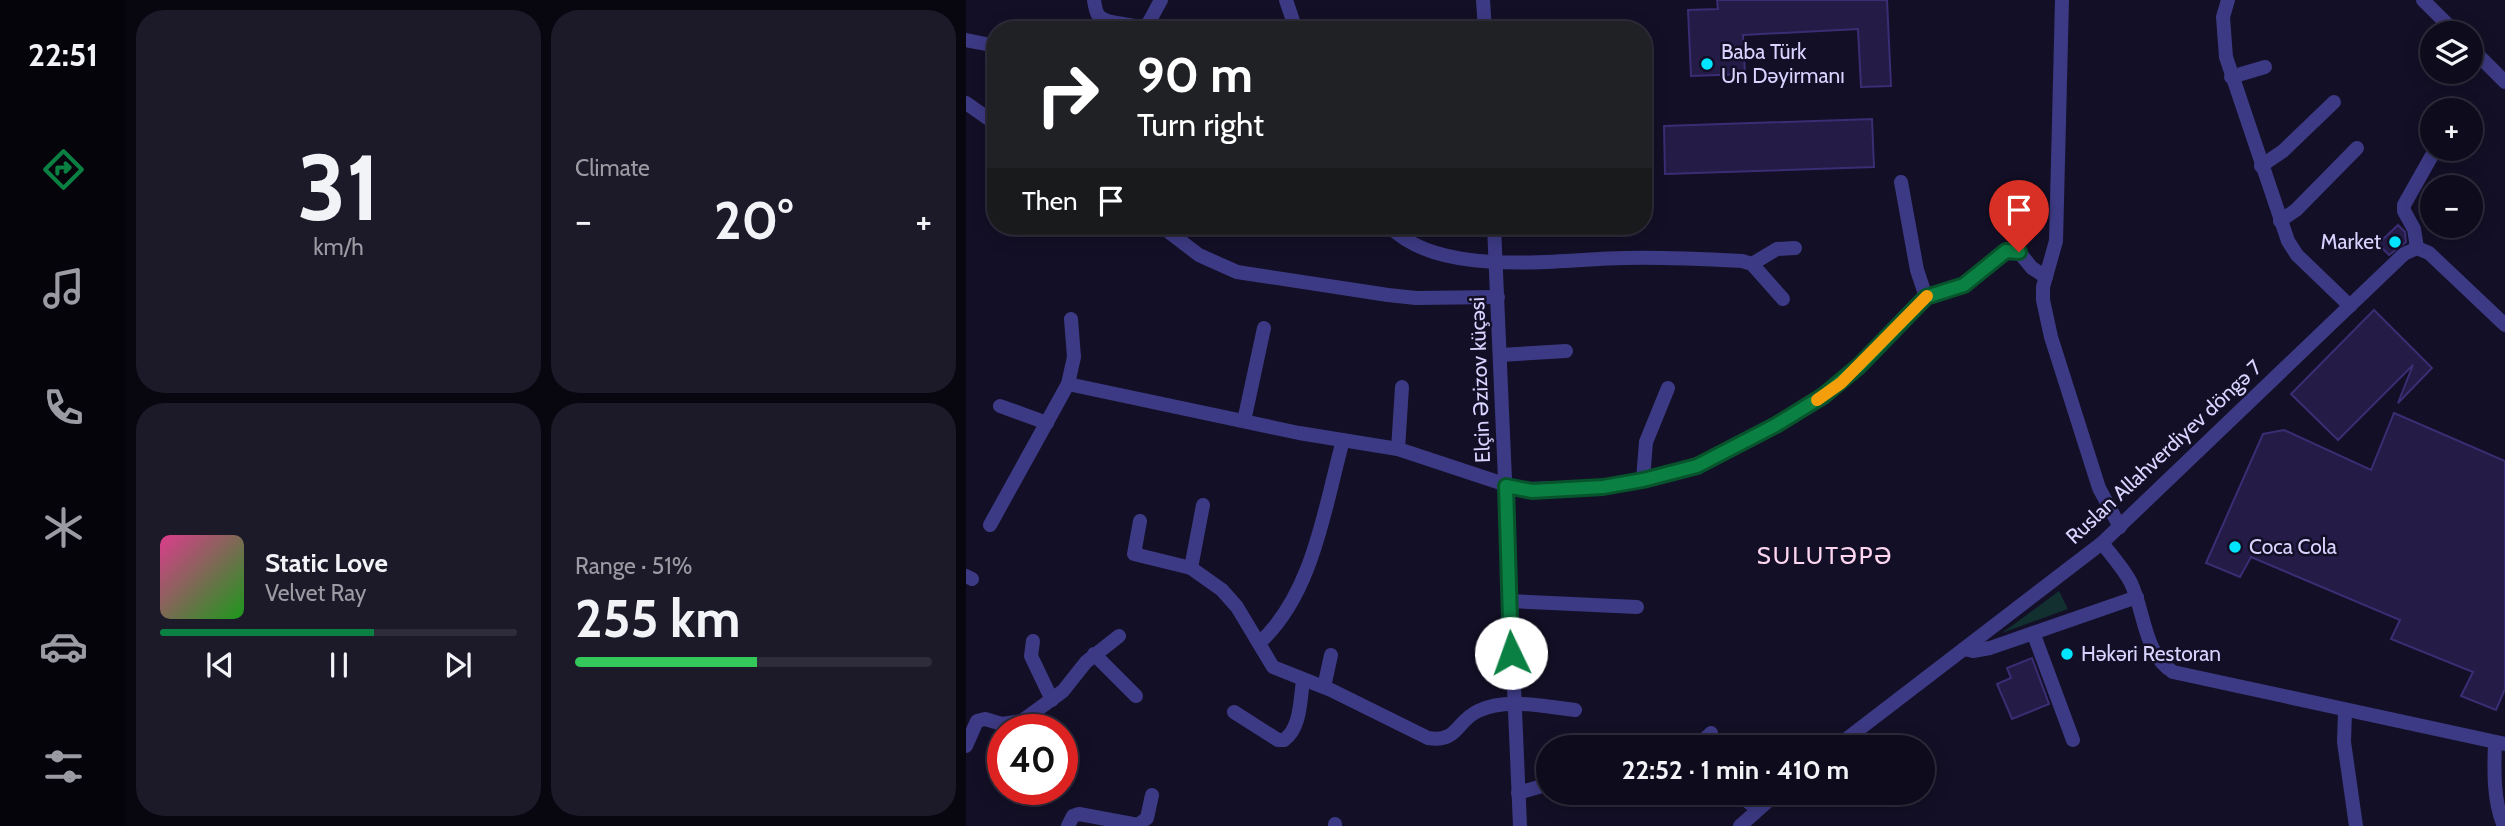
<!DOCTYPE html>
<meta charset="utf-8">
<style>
:root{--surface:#0e0b1c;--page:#1c1929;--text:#f1f3f6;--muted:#9b9ba3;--line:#2e2b3b;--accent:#0b8043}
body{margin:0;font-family:Cabin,sans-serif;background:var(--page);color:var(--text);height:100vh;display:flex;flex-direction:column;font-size:26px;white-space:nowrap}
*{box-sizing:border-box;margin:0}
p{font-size:23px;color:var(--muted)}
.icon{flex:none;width:38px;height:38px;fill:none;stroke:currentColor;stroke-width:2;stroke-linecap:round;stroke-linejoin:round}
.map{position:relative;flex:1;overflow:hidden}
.details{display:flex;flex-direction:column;gap:10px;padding:10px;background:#08060f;width:840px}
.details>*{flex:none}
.banner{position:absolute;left:21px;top:21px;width:665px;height:214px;border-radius:28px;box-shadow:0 4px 18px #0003,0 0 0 2px var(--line);background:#202124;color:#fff;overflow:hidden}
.fabs{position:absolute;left:1454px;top:21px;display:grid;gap:14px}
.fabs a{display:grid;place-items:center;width:63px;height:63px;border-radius:50%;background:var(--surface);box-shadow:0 4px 18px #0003,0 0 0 2px var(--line);font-size:35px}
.speed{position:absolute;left:21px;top:714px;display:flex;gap:14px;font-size:35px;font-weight:700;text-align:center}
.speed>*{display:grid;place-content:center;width:91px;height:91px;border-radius:50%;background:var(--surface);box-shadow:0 4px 18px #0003,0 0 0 2px var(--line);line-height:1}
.speed .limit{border:10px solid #d22;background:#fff;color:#111}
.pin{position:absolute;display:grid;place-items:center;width:60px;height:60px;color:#fff;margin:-72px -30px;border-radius:50% 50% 50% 0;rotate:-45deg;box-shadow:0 0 7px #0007}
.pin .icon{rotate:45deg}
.me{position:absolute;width:77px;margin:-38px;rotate:357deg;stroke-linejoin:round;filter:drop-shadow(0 0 5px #0008)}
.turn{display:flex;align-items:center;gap:24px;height:147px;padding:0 35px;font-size:32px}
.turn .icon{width:91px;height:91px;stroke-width:2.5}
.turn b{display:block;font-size:49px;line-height:60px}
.then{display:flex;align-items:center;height:66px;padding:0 35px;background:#0003;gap:14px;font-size:26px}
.big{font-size:52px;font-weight:700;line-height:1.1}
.details .tile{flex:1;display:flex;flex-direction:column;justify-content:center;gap:10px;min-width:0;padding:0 24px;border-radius:28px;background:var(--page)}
.details .dial{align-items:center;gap:0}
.dial b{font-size:91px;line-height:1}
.song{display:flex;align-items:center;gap:21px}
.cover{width:84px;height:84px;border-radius:10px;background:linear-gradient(135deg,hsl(330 70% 55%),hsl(120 70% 35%))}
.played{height:7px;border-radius:4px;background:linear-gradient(90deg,var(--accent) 60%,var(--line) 60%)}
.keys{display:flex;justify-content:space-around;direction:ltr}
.heat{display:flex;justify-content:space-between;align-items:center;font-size:38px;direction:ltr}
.charge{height:10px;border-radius:5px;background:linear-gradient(90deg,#34c759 51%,var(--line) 0)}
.details .tiles{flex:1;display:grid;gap:10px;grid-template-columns:repeat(2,1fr)}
.trip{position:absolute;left:570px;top:735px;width:399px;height:70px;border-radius:35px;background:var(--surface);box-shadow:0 4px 18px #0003,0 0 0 2px var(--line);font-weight:700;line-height:70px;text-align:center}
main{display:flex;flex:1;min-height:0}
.dock{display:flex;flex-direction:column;width:126px;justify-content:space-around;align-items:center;background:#06040b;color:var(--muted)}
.dock .icon{width:49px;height:49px}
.dock .current{color:var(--accent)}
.dock b{font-size:32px;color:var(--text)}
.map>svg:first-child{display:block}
.green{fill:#12302f}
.building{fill:#241b47;stroke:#3b2d73;stroke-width:2}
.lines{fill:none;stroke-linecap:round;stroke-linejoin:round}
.minor{stroke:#3d3a85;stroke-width:14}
.route-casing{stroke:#07532c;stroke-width:18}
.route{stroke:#0b8043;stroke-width:12}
.slow{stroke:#f59e0b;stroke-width:12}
.poi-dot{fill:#00e5ff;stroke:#130f26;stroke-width:2.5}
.labels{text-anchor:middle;stroke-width:5;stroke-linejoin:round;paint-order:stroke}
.poi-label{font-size:21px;fill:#d9d4ff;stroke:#130f26;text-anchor:start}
.street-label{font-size:21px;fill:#d9d4ff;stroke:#130f26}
.quarter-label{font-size:24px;letter-spacing:2px;fill:#ffd6f0;stroke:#130f26}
</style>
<main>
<nav class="dock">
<b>22:51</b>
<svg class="icon current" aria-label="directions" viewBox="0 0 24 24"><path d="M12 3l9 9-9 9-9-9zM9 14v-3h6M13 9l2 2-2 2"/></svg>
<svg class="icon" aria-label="music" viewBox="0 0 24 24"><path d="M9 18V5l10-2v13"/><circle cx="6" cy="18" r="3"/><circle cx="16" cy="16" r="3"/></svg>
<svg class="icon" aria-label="phone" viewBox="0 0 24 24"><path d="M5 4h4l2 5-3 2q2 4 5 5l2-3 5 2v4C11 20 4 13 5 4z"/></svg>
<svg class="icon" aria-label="climate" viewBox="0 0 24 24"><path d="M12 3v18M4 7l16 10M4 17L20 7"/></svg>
<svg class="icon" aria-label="car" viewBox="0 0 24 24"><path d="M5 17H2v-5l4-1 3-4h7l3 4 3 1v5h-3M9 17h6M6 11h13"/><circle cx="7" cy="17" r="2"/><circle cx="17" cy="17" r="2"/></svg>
<svg class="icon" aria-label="filters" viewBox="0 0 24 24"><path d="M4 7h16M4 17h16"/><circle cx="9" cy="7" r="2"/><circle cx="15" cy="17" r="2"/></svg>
</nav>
<section class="details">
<div class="tiles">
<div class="tile dial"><b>31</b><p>km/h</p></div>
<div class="tile"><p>Climate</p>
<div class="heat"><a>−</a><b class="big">20°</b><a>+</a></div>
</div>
<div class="tile">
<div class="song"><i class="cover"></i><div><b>Static Love</b><p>Velvet Ray</p></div></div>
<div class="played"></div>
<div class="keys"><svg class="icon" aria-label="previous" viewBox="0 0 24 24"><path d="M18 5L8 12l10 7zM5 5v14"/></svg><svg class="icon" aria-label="pause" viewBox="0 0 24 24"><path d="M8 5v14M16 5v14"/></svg><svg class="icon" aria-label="next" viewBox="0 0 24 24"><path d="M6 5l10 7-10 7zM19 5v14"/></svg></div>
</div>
<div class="tile"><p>Range · 51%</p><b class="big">255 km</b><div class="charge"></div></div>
</div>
</section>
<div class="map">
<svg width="1539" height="826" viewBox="0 0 1539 826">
<rect width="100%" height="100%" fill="#130f26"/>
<!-- green -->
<path class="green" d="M 1093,591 L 1102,609 L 1036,633 Z"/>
<!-- building -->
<g class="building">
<path d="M 751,0 L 921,0 L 925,86 L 895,87 L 892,29 L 777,35 L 779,74 L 725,76 L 722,10 L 752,9 Z"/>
<path d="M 906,119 L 908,167 L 699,174 L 698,126 Z"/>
<path d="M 1432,225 L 1439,232 L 1440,242 L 1423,255 L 1412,244 Z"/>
<path d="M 1408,310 L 1466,368 L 1432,403 L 1447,365 L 1372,440 L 1325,394 Z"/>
<path d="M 1428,413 L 1539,461 L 1539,689 L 1530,710 L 1495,696 L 1507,672 L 1425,639 L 1434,620 L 1285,557 L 1274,577 L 1240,563 L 1297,434 L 1318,430 L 1405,470 Z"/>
<path d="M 1066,658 L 1083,704 L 1046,719 L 1031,684 L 1045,678 L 1041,668 Z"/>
</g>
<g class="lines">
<!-- minor -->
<g class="minor">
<path d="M 128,0 C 130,14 131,18 145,22"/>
<path d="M 320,0 L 330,30"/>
<path d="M 517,0 L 519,30"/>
<path d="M 1096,0 L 1090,241 L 1077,287 L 1077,300 L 1085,337 L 1133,488 L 1154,527"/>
<path d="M 1262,0 L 1257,17 L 1260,57 L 1322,241 L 1331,255 L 1384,306"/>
<path d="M 1457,0 L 1490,33"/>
<path d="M 143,30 L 145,22 L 174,27 L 182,24 L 195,0"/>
<path d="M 0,40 L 30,46"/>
<path d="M 1505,48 L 1539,82"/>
<path d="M 1265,77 L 1299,67"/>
<path d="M 0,103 L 30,124"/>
<path d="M 1295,166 L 1317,151 L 1368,102"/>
<path d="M 935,182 L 951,270 L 960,297"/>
<path d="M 1314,221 L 1330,210 L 1391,148"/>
<path d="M 195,226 L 233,255 L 271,272 L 422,295 L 450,298 L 532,297"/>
<path d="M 423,226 C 474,279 592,259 659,258 C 698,257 737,259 776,261 L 786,264 L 817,299"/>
<path d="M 528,226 L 554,826"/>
<path d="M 1451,248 L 1448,229 L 1438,211 L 1438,205 L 1469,150"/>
<path d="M 786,264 L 811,249 L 829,248"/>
<path d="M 534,355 L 600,351"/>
<path d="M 102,384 L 333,433 L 432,449 L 553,489 L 637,487 L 677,480 L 731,466 L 810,425 L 875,383 L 960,297 L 998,285 L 1040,251 L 1053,252 L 1066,268 L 1080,277"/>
<path d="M 34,406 L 81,423"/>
<path d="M 278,421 L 298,328"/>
<path d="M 432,449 L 436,387"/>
<path d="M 677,480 L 680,442 L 702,388"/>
<path d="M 174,521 L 168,554 L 225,568 L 256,590 L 271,607 L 307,667 L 365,690 L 462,738 C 492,743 490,721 512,711 C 540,697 579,707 609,710"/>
<path d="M 24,525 L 102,384 L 108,357 L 105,319"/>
<path d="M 1136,543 C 1146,556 1158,569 1165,583 C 1179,613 1178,654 1207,672 L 1539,744"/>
<path d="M 225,568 L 237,505"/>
<path d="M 0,576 L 6,579"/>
<path d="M 543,601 L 671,607"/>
<path d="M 1068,635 L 1107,740"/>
<path d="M 67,641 L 65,656 L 86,700"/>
<path d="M 293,643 C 347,595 359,506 377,440"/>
<path d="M 998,649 L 1007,651 L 1024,648 L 1171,597"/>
<path d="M 128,654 L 170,696"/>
<path d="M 358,687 L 365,655"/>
<path d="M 1379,711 L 1378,742 L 1390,826"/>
<path d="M 268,712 L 312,740 L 318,740 C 335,728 334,700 337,681"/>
<path d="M 1529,742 C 1528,769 1527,801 1538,826"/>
<path d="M 0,746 L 11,721 L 19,719 L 36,724 L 56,721 L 97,691 L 120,662 L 153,636"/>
<path d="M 730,747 L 745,733"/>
<path d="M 870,747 L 1136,543 L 1438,254 L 1451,248 L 1463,253 L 1539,325"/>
<path d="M 552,793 L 583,784"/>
<path d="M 770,793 L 792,809"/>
<path d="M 369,824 L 369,826"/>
<path d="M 102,826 L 107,816 L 113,814 L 172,825 L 181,818 L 186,795"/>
<path d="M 774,826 L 811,793"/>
</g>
</g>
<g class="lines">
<!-- route casing -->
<g class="route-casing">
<path id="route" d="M 545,653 L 540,486 L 566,491 L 637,487 L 677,480 L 731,466 L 810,425 L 857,396 L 893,366 L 960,297 L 998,285 L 1040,251 L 1053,252"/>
</g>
<!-- route -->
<use href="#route" class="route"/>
<!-- slow -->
<path class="slow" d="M 851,400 L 875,383 L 961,296"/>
</g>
<!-- markers -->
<g class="poi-dot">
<circle cx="741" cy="64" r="7"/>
<circle cx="1429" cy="242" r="7"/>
<circle cx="1269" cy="547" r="7"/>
<circle cx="1101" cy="654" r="7"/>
</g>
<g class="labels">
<!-- poi labels -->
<g class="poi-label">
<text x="755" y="59">Baba Türk<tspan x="755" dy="24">Un Dəyirmanı</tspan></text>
<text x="1415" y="249" text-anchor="end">Market</text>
<text x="1283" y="554">Coca Cola</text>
<text x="1115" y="661">Həkəri Restoran</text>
</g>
<!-- street labels -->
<g class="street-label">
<text transform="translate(514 380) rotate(-92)" y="7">Elçin Əzizov küçəsi</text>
<text transform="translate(1198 452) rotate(-43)" y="7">Ruslan Allahverdiyev döngə 7</text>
</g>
<!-- quarter labels -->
<g class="quarter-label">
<text x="859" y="564">SULUTƏPƏ</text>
</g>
</g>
</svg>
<div class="fabs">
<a><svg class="icon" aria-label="layers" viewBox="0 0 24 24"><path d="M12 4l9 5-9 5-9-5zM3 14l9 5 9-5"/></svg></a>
<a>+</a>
<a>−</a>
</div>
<div class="speed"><div class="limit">40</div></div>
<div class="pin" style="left:1053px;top:252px;background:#d93025"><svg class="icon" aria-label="arrive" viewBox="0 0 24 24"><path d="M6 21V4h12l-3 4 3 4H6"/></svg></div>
<svg class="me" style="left:545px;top:653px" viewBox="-20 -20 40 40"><circle r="19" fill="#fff"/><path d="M0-13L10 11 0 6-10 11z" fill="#0b8043"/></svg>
<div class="trip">22:52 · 1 min · 410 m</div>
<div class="banner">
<div class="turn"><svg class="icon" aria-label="right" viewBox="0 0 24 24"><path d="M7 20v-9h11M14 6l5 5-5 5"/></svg><div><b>90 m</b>Turn right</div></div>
<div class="then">Then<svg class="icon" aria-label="arrive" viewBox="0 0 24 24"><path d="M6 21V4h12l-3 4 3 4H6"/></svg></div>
</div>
</div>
</main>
